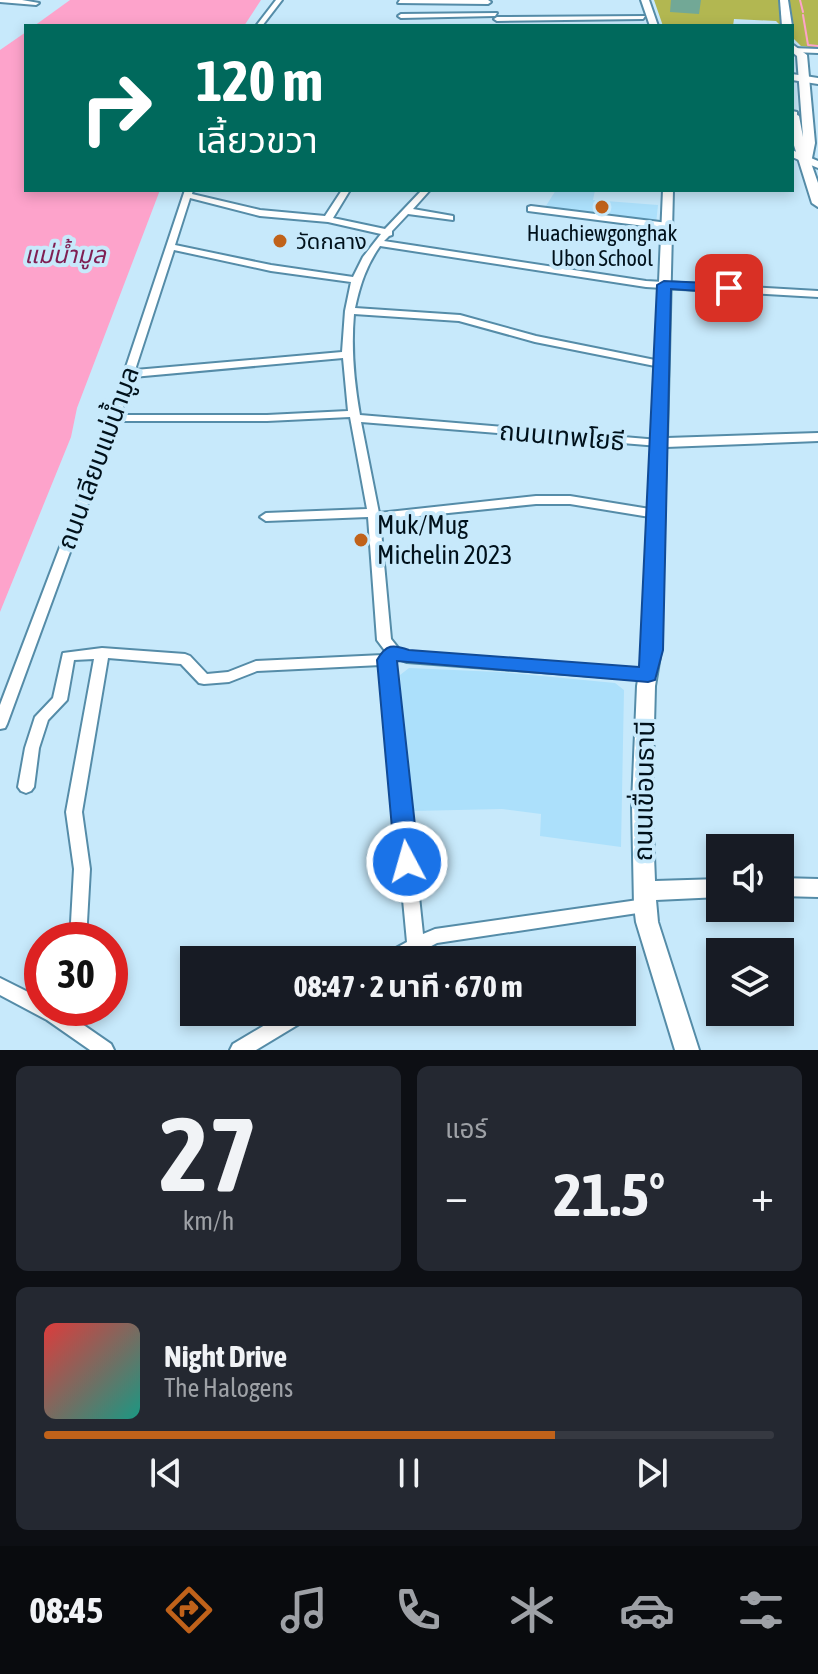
<!DOCTYPE html>
<html lang="th">
<meta charset="utf-8">
<style>
:root{--surface:#171b24;--page:#242831;--text:#f1f3f6;--muted:#9ea1a6;--line:#363941;--accent:#c0621a}
body{margin:0;font-family:"Asap Condensed","Noto Sans Thai",sans-serif;background:var(--page);color:var(--text);height:100vh;display:flex;flex-direction:column;font-size:30px;white-space:nowrap}
*{box-sizing:border-box;margin:0}
p{font-size:26px;color:var(--muted)}
.icon{flex:none;width:44px;height:44px;fill:none;stroke:currentColor;stroke-width:2;stroke-linecap:round;stroke-linejoin:round}
.map{position:relative;height:1050px;overflow:hidden}
.panel{display:flex;flex-direction:column;gap:16px;padding:16px;background:#0d0f14;flex:1}
.panel>*{flex:none}
.guide{position:absolute;left:24px;top:24px;width:770px;height:168px;border-radius:0px;box-shadow:0 4px 12px #0003;background:#00695c;color:#fff;overflow:hidden}
.controls{position:absolute;left:706px;top:834px;display:grid;gap:16px}
.controls a{display:grid;place-items:center;width:88px;height:88px;border-radius:0px;background:var(--surface);box-shadow:0 4px 12px #0003;font-size:40px}
.speed{position:absolute;left:24px;top:922px;display:flex;gap:16px;font-size:40px;font-weight:700;text-align:center}
.speed>*{display:grid;place-content:center;width:104px;height:104px;border-radius:50%;background:var(--surface);box-shadow:0 4px 12px #0003;line-height:1}
.speed .limit{border:12px solid #d22;background:#fff;color:#111}
.pin{position:absolute;display:grid;place-items:center;width:68px;height:68px;color:#fff;margin:-34px;border-radius:16px;box-shadow:0 4px 12px #0006}
.me{position:absolute;width:88px;margin:-44px;rotate:354deg;stroke-linejoin:round;filter:drop-shadow(0 0 6px #0008)}
.turn{display:flex;align-items:center;gap:28px;height:168px;padding:0 40px;font-size:36px}
.turn .icon{width:104px;height:104px;stroke-width:2.5}
.turn b{display:block;font-size:56px;line-height:68px}
.big{font-size:60px;font-weight:700;line-height:1.1}
.panel .widget{flex:1;display:flex;flex-direction:column;justify-content:center;gap:12px;min-width:0;padding:0 28px;border-radius:12px;background:var(--page)}
.panel .dial{align-items:center;gap:0}
.dial b{font-size:104px;line-height:1}
.song{display:flex;align-items:center;gap:24px}
.cover{width:96px;height:96px;border-radius:12px;background:linear-gradient(135deg,hsl(0 70% 55%),hsl(170 70% 35%))}
.played{height:8px;border-radius:4px;background:linear-gradient(90deg,var(--accent) 70%,var(--line) 70%)}
.keys{display:flex;justify-content:space-around;direction:ltr}
.heat{display:flex;justify-content:space-between;align-items:center;font-size:44px;direction:ltr}
.panel .tiles{flex:1;display:grid;gap:16px;grid-template-columns:1fr 1fr}
.widget:last-child{grid-column:span 2}
.trip{position:absolute;left:180px;top:946px;width:456px;height:80px;border-radius:0px;background:var(--surface);box-shadow:0 4px 12px #0003;font-weight:700;line-height:80px;text-align:center}
.tab-bar{display:flex;height:128px;justify-content:space-around;align-items:center;background:#090b0e;color:var(--muted)}
.tab-bar .icon{width:56px;height:56px}
.tab-bar .active{color:var(--accent)}
.tab-bar b{font-size:36px;color:var(--text)}
.map>svg:first-child{display:block}
.built{fill:#ace0fb}
.green{fill:#b2b751}
.water{fill:#fda3cb}
.lines{fill:none;stroke-linecap:round;stroke-linejoin:round}
.stream{stroke:#fda3cb;stroke-width:2}
.minor-casing{stroke:#558ca8;stroke-width:4}
.tertiary-casing{stroke:#558ca8;stroke-width:4}
.secondary-casing{stroke:#558ca8;stroke-width:4}
.minor{fill:#fff;fill-rule:evenodd}
.tertiary{fill:#fff;fill-rule:evenodd}
.secondary{fill:#fff;fill-rule:evenodd}
.wall{fill:#72a896}
.route{fill:#1a73e8;stroke:#114b97;stroke-width:2}
.poi-dot{fill:#c0621a;stroke:#c7e9fb;stroke-width:3}
.labels{text-anchor:middle;stroke-width:8;stroke-linejoin:round;paint-order:stroke}
.far-poi-label{font-size:22px;fill:#00111b;stroke:#c7e9fb}
.far-water-label{font-size:24px;font-style:italic;fill:#7f1f53;stroke:#c7e9fb}
.street-label{font-size:26px;fill:#00111b;stroke:#c7e9fb}
.poi-label{font-size:26px;fill:#00111b;stroke:#c7e9fb;text-anchor:start}
</style>
<div class="map">
<svg width="818" height="1050" viewBox="0 0 818 1050">
<rect width="100%" height="100%" fill="#c7e9fb"/>
<!-- built -->
<g class="built">
<path d="M 556,190 L 595,190 L 593,200 L 658,205 L 656,224 L 544,209 Z"/>
<path d="M 409,668 L 499,672 L 615,683 L 624,690 L 621,847 L 540,836 L 541,814 L 502,809 L 413,811 L 405,766 L 400,675 Z"/>
</g>
<!-- green -->
<path class="green" d="M 654,0 L 818,0 L 818,48 L 801,46 L 792,37 L 792,26 L 781,26 L 776,21 L 734,19 L 733,26 L 663,26 Z"/>
<!-- water -->
<g class="water">
<path d="M 70,0 L 261,0 L 244,26 L 34,26 Z"/>
<path d="M 26,32 L 26,190 L 160,190 L 77,408 L 71,437 L 0,612 L 0,50 Z"/>
</g>
<g class="lines">
<!-- stream -->
<g class="stream">
<path d="M 800,0 L 803,12"/>
<path d="M 803,15 L 808,45 L 818,46"/>
</g>
<!-- minor casing -->
<g class="minor-casing">
<g id="minor">
<path d="M 0,0 L 22,0 L 39,3 L 36,5 L 0,2 Z"/>
<path d="M 276,0 L 282,0 L 262,26 L 256,26 Z"/>
<path d="M 400,0 L 488,0 L 491,2 L 488,4 L 398,3 Z"/>
<path d="M 497,13 L 495,16 L 401,18 L 398,16 L 401,14 Z"/>
<path d="M 645,16 L 643,19 L 497,21 L 494,19 L 497,17 Z"/>
<path d="M 792,48 L 818,49 L 818,53 L 792,52 Z"/>
<path d="M 792,111 L 797,112 L 797,116 L 792,116 Z"/>
<path d="M 185,190 L 193,190 L 192,194 L 260,210 L 325,216 L 342,190 L 350,190 L 333,218 L 385,229 L 422,190 L 430,190 L 413,209 L 453,216 L 453,220 L 408,214 L 392,231 L 392,235 L 389,236 L 384,241 L 646,281 L 818,291 L 818,297 L 646,287 L 380,246 C 366,266 360,285 355,308 L 460,315 L 536,336 L 660,361 L 665,364 L 660,367 L 535,342 L 459,321 L 354,314 C 351,349 354,381 360,415 L 659,440 L 665,443 L 659,446 L 361,422 L 379,513 L 536,496 L 570,496 L 656,510 L 662,514 L 656,518 L 570,504 L 536,504 L 380,520 L 391,639 L 399,649 L 408,652 L 648,670 L 653,671 L 655,675 L 653,679 L 648,680 L 407,662 L 396,658 L 394,661 L 423,934 L 435,929 L 645,899 L 651,901 L 653,906 L 651,911 L 437,943 L 405,960 L 381,960 L 383,955 L 407,942 L 381,665 L 257,671 L 229,682 L 204,684 L 199,683 L 181,664 L 108,658 L 82,812 L 90,869 L 86,940 L 70,940 L 74,869 L 66,812 L 94,659 L 74,660 L 67,700 L 48,720 L 39,748 L 34,787 L 31,791 L 26,793 L 21,791 L 18,787 L 25,748 L 35,717 L 53,698 L 63,653 L 102,648 L 185,654 L 190,656 L 207,674 L 228,672 L 256,661 L 383,655 L 386,652 L 377,640 L 368,517 L 266,521 L 260,517 L 266,513 L 367,509 L 350,417 L 267,421 L 118,421 L 7,724 L 5,728 L 0,729 L 0,705 L 109,418 ZM 190,198 L 260,216 L 328,222 L 381,234 L 363,257 L 353,277 L 271,265 L 175,245 ZM 174,250 L 271,271 L 351,282 L 345,311 L 342,352 L 135,370 ZM 343,358 L 348,411 L 267,415 L 120,415 L 133,377 Z"/>
<path d="M 531,206 L 668,223 L 672,226 L 668,229 L 528,211 L 528,207 Z"/>
<path d="M 0,978 L 42,999 L 42,1008 L 59,1008 L 111,1044 L 114,1050 L 90,1050 L 47,1020 L 0,995 Z"/>
<path d="M 287,1012 L 312,1012 L 309,1018 L 256,1050 L 230,1050 L 233,1044 Z"/>
</g>
</g>
<!-- tertiary casing -->
<g class="tertiary-casing">
<g id="tertiary">
<path d="M 641,0 L 649,0 L 658,26 L 650,26 Z"/>
<path d="M 792,74 L 818,78 L 818,84 L 792,80 Z"/>
<path d="M 792,150 L 818,161 L 818,168 L 792,157 Z"/>
<path d="M 663,190 L 673,190 L 667,438 L 818,433 L 818,441 L 666,447 L 661,650 L 655,686 L 652,804 L 655,881 L 720,879 L 720,897 L 656,900 L 658,922 L 699,1050 L 675,1050 L 636,922 L 634,906 L 632,804 L 637,686 L 643,650 Z"/>
<path d="M 780,878 L 818,879 L 818,897 L 780,896 Z"/>
</g>
</g>
<!-- secondary casing -->
<g class="secondary-casing">
<g id="secondary">
<path d="M 780,0 L 788,0 L 792,26 L 782,26 Z"/>
<path d="M 792,44 L 807,55 L 815,143 L 811,163 L 818,183 L 818,207 L 812,203 L 792,139 L 794,113 L 799,116 L 803,137 L 797,56 L 792,52 Z"/>
</g>
</g>
<!-- minor -->
<use href="#minor" class="minor"/>
<!-- tertiary -->
<use href="#tertiary" class="tertiary"/>
<!-- secondary -->
<use href="#secondary" class="secondary"/>
</g>
<!-- wall -->
<path class="wall" d="M 671,0 L 701,0 L 699,14 L 670,12 Z"/>
<!-- route -->
<path class="route" d="M 664,281 L 729,284 L 736,288 L 729,293 L 671,289 L 663,650 L 655,680 L 648,682 L 397,661 L 419,862 L 416,869 L 407,872 L 399,869 L 395,862 L 377,660 C 386,644 393,644 409,650 L 639,667 L 657,285 Z"/>
<!-- markers -->
<g class="poi-dot">
<circle cx="602" cy="207" r="8"/>
<circle cx="280" cy="241" r="8"/>
<circle cx="361" cy="540" r="8"/>
</g>
<g class="labels">
<!-- far-poi labels -->
<g class="far-poi-label">
<text x="602" y="241">Huachiewgonghak<tspan x="602" dy="25">Ubon School</tspan></text>
<text x="296" y="249" text-anchor="start">วัดกลาง</text>
</g>
<!-- far-water labels -->
<g class="far-water-label">
<text x="65" y="263">แม่น้ำมูล</text>
</g>
<!-- street labels -->
<g class="street-label">
<text transform="translate(562 436) rotate(5)" y="9">ถนนเทพโยธี</text>
<text transform="translate(98 458) rotate(-70)" y="9">ถนน เลียบแม่น้ำมูล</text>
<text transform="translate(644 791) rotate(-89)" y="9">ถนนเขื่อนธานี</text>
</g>
<!-- poi labels -->
<g class="poi-label">
<text x="377" y="534">Muk/Mug<tspan x="377" dy="30">Michelin 2023</tspan></text>
</g>
</g>
</svg>
<div class="controls">
<a><svg class="icon" aria-label="sound" viewBox="0 0 24 24"><path d="M4 9h4l5-4v14l-5-4H4zM17 9q2 3 0 6"/></svg></a>
<a><svg class="icon" aria-label="layers" viewBox="0 0 24 24"><path d="M12 4l9 5-9 5-9-5zM3 14l9 5 9-5"/></svg></a>
</div>
<div class="speed"><div class="limit">30</div></div>
<div class="pin" style="left:729px;top:288px;background:#d93025"><svg class="icon" aria-label="arrive" viewBox="0 0 24 24"><path d="M6 21V4h12l-3 4 3 4H6"/></svg></div>
<svg class="me" style="left:407px;top:862px" viewBox="-20 -20 40 40"><circle r="17" fill="#1a73e8" stroke="#fff" stroke-width="3"/><path d="M0-11L8 9 0 5-8 9z" fill="#fff"/></svg>
<div class="trip">08:47 · 2 นาที · 670 m</div>
<div class="guide">
<div class="turn"><svg class="icon" aria-label="right" viewBox="0 0 24 24"><path d="M7 20v-9h11M14 6l5 5-5 5"/></svg><div><b>120 m</b>เลี้ยวขวา</div></div>
</div>
</div>
<section class="panel">
<div class="tiles">
<div class="widget dial"><b>27</b><p>km/h</p></div>
<div class="widget"><p>แอร์</p>
<div class="heat"><a>−</a><b class="big">21.5°</b><a>+</a></div>
</div>
<div class="widget">
<div class="song"><i class="cover"></i><div><b>Night Drive</b><p>The Halogens</p></div></div>
<div class="played"></div>
<div class="keys"><svg class="icon" aria-label="previous" viewBox="0 0 24 24"><path d="M18 5L8 12l10 7zM5 5v14"/></svg><svg class="icon" aria-label="pause" viewBox="0 0 24 24"><path d="M8 5v14M16 5v14"/></svg><svg class="icon" aria-label="next" viewBox="0 0 24 24"><path d="M6 5l10 7-10 7zM19 5v14"/></svg></div>
</div>
</div>
</section>
<nav class="tab-bar">
<b>08:45</b>
<svg class="icon active" aria-label="directions" viewBox="0 0 24 24"><path d="M12 3l9 9-9 9-9-9zM9 14v-3h6M13 9l2 2-2 2"/></svg>
<svg class="icon" aria-label="music" viewBox="0 0 24 24"><path d="M9 18V5l10-2v13"/><circle cx="6" cy="18" r="3"/><circle cx="16" cy="16" r="3"/></svg>
<svg class="icon" aria-label="phone" viewBox="0 0 24 24"><path d="M5 4h4l2 5-3 2q2 4 5 5l2-3 5 2v4C11 20 4 13 5 4z"/></svg>
<svg class="icon" aria-label="climate" viewBox="0 0 24 24"><path d="M12 3v18M4 7l16 10M4 17L20 7"/></svg>
<svg class="icon" aria-label="car" viewBox="0 0 24 24"><path d="M5 17H2v-5l4-1 3-4h7l3 4 3 1v5h-3M9 17h6M6 11h13"/><circle cx="7" cy="17" r="2"/><circle cx="17" cy="17" r="2"/></svg>
<svg class="icon" aria-label="filters" viewBox="0 0 24 24"><path d="M4 7h16M4 17h16"/><circle cx="9" cy="7" r="2"/><circle cx="15" cy="17" r="2"/></svg>
</nav>
